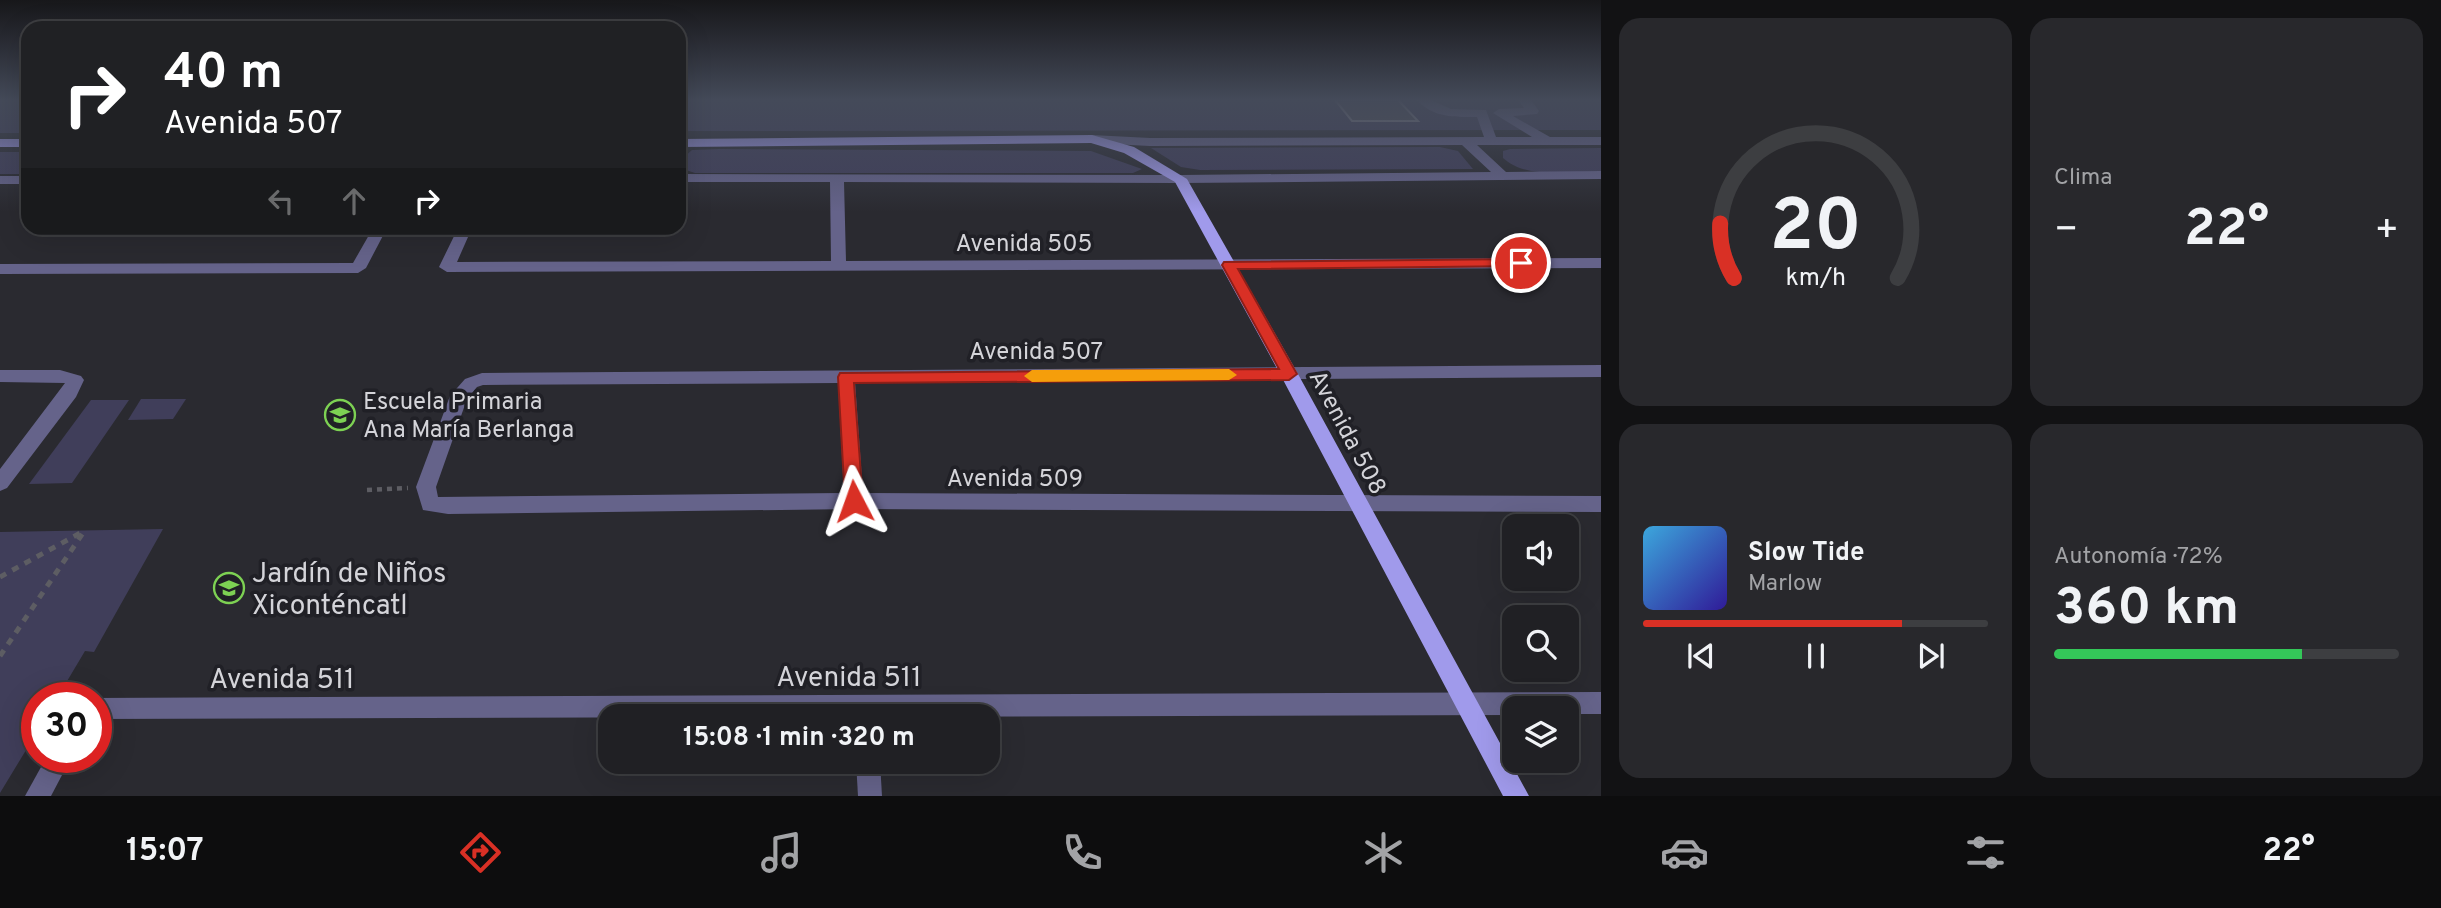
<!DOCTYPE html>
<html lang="es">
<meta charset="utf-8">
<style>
:root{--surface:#202024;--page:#28282c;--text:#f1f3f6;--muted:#a2a3a6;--line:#3d3e41;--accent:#d93025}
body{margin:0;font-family:Overpass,sans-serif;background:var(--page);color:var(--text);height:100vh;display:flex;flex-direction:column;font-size:26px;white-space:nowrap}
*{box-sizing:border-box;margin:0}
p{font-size:23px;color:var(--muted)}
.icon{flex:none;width:38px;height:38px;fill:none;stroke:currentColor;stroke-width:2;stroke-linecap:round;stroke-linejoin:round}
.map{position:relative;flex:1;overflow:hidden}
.drawer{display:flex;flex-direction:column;gap:18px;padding:18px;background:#121214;width:840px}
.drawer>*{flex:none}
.top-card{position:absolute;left:21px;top:21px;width:665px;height:214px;border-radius:21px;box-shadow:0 7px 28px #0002,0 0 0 2px var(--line);background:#202124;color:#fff;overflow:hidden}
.controls{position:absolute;left:1502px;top:514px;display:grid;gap:14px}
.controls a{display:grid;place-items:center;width:77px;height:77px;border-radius:14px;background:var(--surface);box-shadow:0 7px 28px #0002,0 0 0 2px var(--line);font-size:35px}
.speed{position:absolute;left:21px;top:682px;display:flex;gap:14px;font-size:35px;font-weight:700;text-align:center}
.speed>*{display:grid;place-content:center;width:91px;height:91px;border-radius:50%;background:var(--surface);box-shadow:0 7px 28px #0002,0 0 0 2px var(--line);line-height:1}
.speed .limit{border:10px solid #d22;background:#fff;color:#111}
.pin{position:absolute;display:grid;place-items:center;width:60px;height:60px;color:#fff;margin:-30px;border:4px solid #fff;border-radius:50%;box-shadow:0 2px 7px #0007}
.me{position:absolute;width:77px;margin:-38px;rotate:356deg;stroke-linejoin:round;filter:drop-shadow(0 0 5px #0008)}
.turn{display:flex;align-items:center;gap:24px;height:147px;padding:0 28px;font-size:32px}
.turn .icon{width:91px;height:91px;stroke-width:2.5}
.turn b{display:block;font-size:49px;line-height:60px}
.lanes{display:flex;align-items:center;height:66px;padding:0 28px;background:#0003;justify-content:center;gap:35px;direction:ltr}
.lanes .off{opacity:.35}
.big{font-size:52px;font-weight:700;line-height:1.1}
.drawer .tile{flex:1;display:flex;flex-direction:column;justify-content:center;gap:10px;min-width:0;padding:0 24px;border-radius:21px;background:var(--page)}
.drawer .dial{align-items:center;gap:0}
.dial svg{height:182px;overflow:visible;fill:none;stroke:var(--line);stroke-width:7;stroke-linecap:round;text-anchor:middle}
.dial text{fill:var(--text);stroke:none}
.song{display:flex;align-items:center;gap:21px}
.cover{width:84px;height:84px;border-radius:10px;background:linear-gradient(135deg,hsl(200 70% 55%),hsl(250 70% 35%))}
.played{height:7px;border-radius:4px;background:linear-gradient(90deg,var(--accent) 75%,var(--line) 75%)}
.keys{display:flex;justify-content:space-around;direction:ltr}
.heat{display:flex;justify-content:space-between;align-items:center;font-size:38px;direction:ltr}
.charge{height:10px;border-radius:5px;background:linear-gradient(90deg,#34c759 72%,var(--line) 0)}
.drawer .tiles{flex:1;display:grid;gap:18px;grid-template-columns:repeat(2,1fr)}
.trip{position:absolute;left:598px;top:704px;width:402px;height:70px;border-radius:21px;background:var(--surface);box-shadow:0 7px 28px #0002,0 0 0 2px var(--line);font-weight:700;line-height:70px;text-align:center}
.menu{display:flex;height:112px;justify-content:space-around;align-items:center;background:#0d0d0e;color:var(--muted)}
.menu .icon{width:49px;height:49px}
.menu .selected{color:var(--accent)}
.menu b{font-size:32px;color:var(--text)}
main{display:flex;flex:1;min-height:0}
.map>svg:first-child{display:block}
.green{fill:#403e5a}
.building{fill:#525259;stroke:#8f8f97;stroke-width:2}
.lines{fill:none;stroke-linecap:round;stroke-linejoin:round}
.path-far1{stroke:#5d5d63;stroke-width:4.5;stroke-dasharray:5 5;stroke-linecap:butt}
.path{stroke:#5d5d63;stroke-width:5;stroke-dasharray:7 7;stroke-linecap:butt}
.minor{fill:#65638a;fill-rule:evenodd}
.major{fill:#a09aeb;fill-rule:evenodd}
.route{fill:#d93025;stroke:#8d1f18;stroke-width:2}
.slow{fill:#f59e0b}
.labels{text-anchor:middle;stroke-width:7;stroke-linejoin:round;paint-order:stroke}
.street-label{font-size:24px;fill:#d4d4d9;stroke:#202026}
.poi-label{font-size:24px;fill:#d4d4d9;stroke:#202026;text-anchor:start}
.near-poi-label{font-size:28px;fill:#d4d4d9;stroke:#202026;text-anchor:start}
.near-street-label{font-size:28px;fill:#d4d4d9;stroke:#202026}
</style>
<main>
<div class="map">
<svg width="1601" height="796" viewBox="0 0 1601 796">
<rect width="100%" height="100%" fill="#2a2a30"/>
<!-- green -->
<g class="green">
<rect x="0" y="100" width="28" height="33"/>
<path d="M 679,100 L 1601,100 L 1601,130 L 679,131 Z"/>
<path d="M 1440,147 L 1458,151 L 1473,169 L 1200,170 L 1181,167 L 1151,148 Z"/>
<path d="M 1601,148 L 1601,171 C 1570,171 1527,180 1503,158 L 1503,151 L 1510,149 Z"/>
<path d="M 719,149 L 1091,151 L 1142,169 L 1133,173 L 695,173 L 686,170 L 682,159 L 692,150 Z"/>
<rect x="0" y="152" width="28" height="22"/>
<path d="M 141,399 L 186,399 L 173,419 L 128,420 Z"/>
<path d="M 91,400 L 129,400 L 72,483 L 29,484 Z"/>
<path d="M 163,529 L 94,652 L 85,651 L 57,698 L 37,698 L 37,732 L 0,793 L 0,532 Z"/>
</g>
<!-- building -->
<path class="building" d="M 1335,100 L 1398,100 L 1418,121 L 1352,121 Z"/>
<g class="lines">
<!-- path-far1 -->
<path class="path-far1" d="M 367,490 L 408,488"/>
<!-- path -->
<g class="path">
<path d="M 0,577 L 82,532"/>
<path d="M 0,656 L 85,530"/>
</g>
<!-- minor -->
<g class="minor">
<path d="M 1417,100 L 1431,100 L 1451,109 L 1486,110 L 1496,137 L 1532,137 L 1493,113 L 1499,109 L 1524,108 L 1518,100 L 1531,100 L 1539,111 L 1537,114 L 1513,116 L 1550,137 L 1601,137 L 1601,145 L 1477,145 L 1506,172 L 1601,171 L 1601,179 L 1180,183 L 844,182 L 846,261 L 1601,258 L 1601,268 L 447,272 L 439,267 L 458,228 L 472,228 L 457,262 L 831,261 L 830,182 L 679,182 L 679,174 L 1180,175 L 1491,172 L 1462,145 L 1150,146 L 1092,143 L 1086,139 L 1092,135 L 1150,138 L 1484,137 L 1477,117 C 1455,117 1433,118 1417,100 Z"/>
<rect x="0" y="176" width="28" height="8"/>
<path d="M 373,228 L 387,228 L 366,268 L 358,273 L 0,274 L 0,264 L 353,263 Z"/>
<path d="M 1601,365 L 1601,377 L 855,382 L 863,493 L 1601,496 L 1601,512 L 854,509 L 448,514 L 423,510 L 416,487 L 450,396 L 465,379 L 482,373 ZM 838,383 L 844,493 L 438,497 L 436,487 L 467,399 L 477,387 L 483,385 Z"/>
<path d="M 0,370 L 60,370 L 81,376 L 84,380 L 76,397 L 7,488 L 0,491 L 0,469 L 65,383 L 0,382 Z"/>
<path d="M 1601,692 L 1601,714 L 1566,714 L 1566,709 L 1514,709 L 1514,715 L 96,719 L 96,698 L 92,698 Z"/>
<path d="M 46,758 L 71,758 L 51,796 L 25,796 Z"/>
<path d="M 856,761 L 880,761 L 882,796 L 858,796 Z"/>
</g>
<!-- major -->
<g class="major">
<path d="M 1092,135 L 1134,147 L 1187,179 L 1298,374 L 1529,796 L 1503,796 L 1280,374 L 1175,182 L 1124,153 L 1091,143 L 679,147 L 679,139 Z"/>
<rect x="0" y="139" width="28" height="8"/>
</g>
</g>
<!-- sky -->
<linearGradient id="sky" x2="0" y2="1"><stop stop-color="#17171a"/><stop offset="0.47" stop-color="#444a59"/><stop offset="1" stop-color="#444a59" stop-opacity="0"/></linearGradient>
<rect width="1601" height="212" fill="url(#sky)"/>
<!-- route -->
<path class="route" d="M 1521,259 L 1526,260 L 1526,266 L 1238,269 L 1297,374 L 1289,380 L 854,383 L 863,501 L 860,506 L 854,508 L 848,506 L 845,501 L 838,377 L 840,373 L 1279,369 L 1222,265 L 1224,262 Z"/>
<!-- slow -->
<path class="slow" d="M 1229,369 L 1237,375 L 1229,380 L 1032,382 L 1024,376 L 1032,370 Z"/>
<!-- icons -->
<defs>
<g id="school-ring" transform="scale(1.575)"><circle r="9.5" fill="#202026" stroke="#7dd153" stroke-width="1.5"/><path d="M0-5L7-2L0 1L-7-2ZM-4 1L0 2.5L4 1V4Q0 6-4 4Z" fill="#7dd153"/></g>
</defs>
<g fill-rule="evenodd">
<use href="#school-ring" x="340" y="415"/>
<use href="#school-ring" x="229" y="588"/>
</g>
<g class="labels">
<!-- street labels -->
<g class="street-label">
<text x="1024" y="251">Avenida 505</text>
<text x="1036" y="359">Avenida 507</text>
<text transform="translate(1348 432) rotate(62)" y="8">Avenida 508</text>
<text x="1015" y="486">Avenida 509</text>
</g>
<!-- poi labels -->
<g class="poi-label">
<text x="363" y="409">Escuela Primaria<tspan x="363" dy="28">Ana María Berlanga</tspan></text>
</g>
<!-- near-poi labels -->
<g class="near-poi-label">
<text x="252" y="582">Jardín de Niños<tspan x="252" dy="32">Xiconténcatl</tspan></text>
</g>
<!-- near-street labels -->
<g class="near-street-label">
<text x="849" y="686">Avenida 511</text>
<text x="282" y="688">Avenida 511</text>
</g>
</g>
</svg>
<div class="controls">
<a><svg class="icon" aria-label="sound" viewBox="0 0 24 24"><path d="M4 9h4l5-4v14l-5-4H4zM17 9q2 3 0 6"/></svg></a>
<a><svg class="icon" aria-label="search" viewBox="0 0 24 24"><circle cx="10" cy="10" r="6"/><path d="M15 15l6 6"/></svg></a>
<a><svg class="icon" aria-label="layers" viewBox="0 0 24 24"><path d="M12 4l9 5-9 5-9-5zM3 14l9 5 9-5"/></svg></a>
</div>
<div class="speed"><div class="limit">30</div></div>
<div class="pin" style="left:1521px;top:263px;background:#d93025"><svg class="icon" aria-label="arrive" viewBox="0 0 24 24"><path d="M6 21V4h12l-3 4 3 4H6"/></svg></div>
<svg class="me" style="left:854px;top:501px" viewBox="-20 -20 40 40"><path d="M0-17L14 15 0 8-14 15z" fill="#d93025" stroke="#fff" stroke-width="4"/></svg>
<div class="trip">15:08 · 1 min · 320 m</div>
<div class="top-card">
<div class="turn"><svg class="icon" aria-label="right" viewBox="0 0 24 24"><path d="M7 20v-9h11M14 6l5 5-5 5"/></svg><div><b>40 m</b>Avenida 507</div></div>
<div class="lanes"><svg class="icon off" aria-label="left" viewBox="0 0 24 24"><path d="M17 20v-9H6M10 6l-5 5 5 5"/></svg><svg class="icon off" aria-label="ahead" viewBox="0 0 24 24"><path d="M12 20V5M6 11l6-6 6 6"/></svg><svg class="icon" aria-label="right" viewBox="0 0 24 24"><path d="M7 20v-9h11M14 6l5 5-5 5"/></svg></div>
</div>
</div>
<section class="drawer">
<div class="tiles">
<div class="tile dial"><svg viewBox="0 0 100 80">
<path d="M14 69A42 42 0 1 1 86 69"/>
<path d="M14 69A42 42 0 0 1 8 45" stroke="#d93025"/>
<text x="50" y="56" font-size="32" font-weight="700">20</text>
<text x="50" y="72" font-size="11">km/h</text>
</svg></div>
<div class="tile"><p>Clima</p>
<div class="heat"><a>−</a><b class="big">22°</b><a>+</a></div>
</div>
<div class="tile">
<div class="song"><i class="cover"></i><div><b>Slow Tide</b><p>Marlow</p></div></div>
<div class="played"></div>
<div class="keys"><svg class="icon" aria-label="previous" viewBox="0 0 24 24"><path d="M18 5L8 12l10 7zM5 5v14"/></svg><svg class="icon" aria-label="pause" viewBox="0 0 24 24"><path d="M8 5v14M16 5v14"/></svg><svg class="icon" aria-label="next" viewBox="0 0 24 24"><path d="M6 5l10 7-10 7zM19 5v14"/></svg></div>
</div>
<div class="tile"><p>Autonomía · 72%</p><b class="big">360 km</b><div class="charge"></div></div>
</div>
</section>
</main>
<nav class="menu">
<b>15:07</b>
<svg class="icon selected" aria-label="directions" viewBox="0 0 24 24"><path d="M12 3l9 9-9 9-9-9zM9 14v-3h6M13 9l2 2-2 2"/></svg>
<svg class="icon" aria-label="music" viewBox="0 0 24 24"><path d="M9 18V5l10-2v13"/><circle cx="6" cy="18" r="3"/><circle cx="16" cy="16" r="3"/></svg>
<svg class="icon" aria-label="phone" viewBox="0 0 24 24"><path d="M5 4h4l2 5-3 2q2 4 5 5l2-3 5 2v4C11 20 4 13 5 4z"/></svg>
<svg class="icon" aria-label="climate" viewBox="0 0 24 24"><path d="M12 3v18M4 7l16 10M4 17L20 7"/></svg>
<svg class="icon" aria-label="car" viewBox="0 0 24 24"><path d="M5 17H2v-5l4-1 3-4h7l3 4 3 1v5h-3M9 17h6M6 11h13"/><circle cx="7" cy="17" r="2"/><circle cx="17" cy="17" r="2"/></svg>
<svg class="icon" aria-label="filters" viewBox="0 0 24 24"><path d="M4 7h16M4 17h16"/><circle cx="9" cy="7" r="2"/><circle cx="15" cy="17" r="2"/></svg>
<b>22°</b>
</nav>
